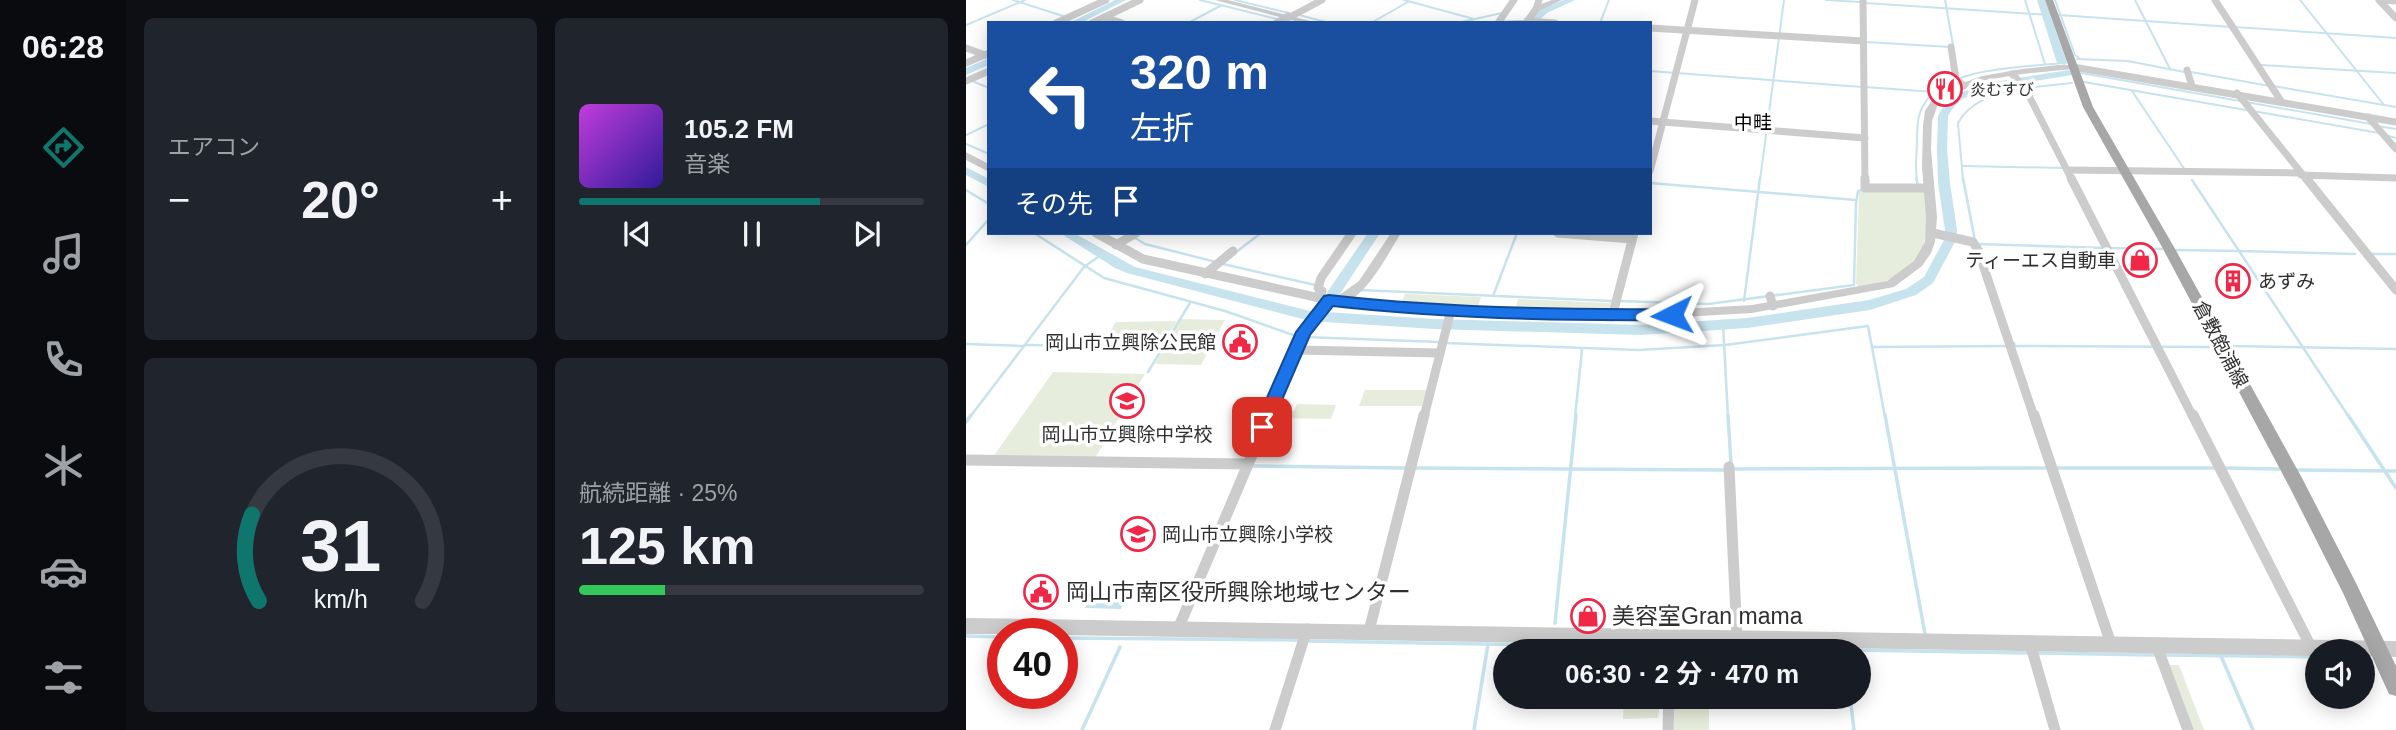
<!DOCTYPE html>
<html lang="ja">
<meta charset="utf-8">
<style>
:root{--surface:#171b24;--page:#20242c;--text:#f1f3f6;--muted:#9ea1a6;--line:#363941;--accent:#0f766e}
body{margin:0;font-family:Arial,"Noto Sans JP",sans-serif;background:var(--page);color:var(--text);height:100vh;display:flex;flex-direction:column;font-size:26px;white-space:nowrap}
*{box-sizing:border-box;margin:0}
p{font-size:23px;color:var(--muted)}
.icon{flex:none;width:38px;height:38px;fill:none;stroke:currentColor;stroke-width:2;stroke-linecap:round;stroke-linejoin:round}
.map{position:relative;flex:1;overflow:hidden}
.drawer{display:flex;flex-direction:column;gap:18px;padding:18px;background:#0d0f14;width:840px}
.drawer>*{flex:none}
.guide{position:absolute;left:21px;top:21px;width:665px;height:214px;border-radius:0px;box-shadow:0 4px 18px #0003;background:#1a4fa0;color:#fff;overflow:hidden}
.fabs{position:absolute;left:1339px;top:639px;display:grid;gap:14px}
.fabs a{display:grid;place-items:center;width:70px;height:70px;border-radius:50%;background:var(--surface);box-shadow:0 4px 18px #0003;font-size:35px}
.speed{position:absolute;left:21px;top:618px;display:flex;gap:14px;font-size:35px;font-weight:700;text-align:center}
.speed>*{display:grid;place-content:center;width:91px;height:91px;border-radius:50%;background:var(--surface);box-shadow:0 4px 18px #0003;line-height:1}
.speed .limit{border:10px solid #d22;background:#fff;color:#111}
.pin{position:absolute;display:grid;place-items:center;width:60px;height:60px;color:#fff;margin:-30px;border-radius:14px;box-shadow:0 4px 10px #0006}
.me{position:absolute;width:77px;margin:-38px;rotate:267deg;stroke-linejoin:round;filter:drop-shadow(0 0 5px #0008)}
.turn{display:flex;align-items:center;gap:24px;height:147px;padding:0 28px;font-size:32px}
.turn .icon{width:91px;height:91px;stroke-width:2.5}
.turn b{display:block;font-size:49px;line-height:60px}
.then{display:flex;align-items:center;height:66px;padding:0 28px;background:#0003;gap:14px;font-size:26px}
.big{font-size:52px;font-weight:700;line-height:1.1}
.drawer .widget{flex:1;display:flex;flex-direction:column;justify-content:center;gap:10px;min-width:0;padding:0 24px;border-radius:10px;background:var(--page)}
.drawer .dial{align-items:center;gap:0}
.dial svg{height:182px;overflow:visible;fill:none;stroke:var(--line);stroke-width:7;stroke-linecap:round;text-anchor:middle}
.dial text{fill:var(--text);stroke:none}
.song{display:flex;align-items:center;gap:21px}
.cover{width:84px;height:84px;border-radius:10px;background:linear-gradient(135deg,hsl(290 70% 55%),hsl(250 70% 35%))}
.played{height:7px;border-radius:4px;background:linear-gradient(90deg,var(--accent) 70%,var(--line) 70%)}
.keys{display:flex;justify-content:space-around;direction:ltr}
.heat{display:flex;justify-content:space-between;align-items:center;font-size:38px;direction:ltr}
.charge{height:10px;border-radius:5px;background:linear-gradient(90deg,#34c759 25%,var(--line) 0)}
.drawer .tiles{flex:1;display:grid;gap:18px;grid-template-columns:repeat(2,1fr)}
.trip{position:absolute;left:527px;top:639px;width:378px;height:70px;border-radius:35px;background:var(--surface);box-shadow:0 4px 18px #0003;font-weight:700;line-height:70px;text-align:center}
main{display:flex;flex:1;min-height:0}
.tabs{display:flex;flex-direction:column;width:126px;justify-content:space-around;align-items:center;background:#090b0e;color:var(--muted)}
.tabs .icon{width:49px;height:49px}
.tabs .active{color:var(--accent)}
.tabs b{font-size:32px;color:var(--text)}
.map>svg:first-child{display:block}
.green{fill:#e7eddc}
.water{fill:#c7e3ee}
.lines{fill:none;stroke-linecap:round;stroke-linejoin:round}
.stream-far2{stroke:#c7e3ee;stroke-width:2}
.stream-far1{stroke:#c7e3ee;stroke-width:2.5}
.stream{stroke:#c7e3ee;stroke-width:3.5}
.river{fill:#c7e3ee;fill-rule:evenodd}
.minor-far2{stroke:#ccc;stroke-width:7}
.minor-far1{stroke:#ccc;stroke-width:9}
.minor{stroke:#ccc;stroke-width:11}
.tertiary{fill:#ccc;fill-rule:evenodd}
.primary{fill:#a7a7a7;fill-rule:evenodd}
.route{fill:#1a73e8;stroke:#114b97;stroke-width:2}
.labels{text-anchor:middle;stroke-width:7;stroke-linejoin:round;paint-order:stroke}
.far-poi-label{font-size:16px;fill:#2f2f2f;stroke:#fff;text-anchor:start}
.far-quarter-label{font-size:19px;fill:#000;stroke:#fff}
.poi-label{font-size:19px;fill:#2f2f2f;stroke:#fff;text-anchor:end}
.street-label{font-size:19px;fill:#2f2f2f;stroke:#fff}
.near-poi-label{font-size:23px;fill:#2f2f2f;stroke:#fff;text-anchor:start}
</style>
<main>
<nav class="tabs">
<b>06:28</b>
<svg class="icon active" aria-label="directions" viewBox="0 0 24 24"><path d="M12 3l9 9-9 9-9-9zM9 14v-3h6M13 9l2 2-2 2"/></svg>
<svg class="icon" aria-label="music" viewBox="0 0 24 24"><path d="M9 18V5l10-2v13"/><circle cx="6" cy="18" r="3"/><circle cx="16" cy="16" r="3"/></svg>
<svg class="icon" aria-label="phone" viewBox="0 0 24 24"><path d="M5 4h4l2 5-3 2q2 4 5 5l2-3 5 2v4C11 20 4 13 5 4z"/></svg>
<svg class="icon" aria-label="climate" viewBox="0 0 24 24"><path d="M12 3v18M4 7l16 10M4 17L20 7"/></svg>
<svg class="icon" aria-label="car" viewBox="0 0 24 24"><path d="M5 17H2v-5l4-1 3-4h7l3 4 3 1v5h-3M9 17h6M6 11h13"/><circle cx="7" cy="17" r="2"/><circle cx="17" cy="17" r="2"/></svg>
<svg class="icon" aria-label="filters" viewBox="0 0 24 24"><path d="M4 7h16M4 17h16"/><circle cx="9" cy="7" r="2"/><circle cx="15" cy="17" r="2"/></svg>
</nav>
<section class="drawer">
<div class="tiles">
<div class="widget"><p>エアコン</p>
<div class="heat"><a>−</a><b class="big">20°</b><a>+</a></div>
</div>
<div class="widget">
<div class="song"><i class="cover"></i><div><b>105.2 FM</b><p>音楽</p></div></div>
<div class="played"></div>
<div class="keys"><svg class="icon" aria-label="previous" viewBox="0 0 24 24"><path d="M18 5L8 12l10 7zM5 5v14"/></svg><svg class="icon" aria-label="pause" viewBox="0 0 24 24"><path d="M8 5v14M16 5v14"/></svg><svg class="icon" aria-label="next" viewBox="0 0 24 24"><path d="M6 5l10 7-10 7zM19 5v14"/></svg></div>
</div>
<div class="widget dial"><svg viewBox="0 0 100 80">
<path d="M14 69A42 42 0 1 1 86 69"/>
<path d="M14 69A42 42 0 0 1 11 31" stroke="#0f766e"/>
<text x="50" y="56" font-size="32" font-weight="700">31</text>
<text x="50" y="72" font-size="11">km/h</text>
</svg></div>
<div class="widget"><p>航続距離 · 25%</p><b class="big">125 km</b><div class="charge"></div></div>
</div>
</section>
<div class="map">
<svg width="1430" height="730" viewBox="0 0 1430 730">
<rect width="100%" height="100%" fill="#fff"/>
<!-- green -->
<g class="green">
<path d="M 893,192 L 960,192 C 962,256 960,270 895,289 L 890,284 Z"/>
<path d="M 439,294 L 515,297 L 512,307 L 435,304 Z"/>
<path d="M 552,299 L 645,303 L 642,313 L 549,311 Z"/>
<path d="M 215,319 L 259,320 L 235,365 L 189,364 Z"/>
<path d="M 211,321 L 196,345 L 136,344 L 150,322 Z"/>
<path d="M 87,372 L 179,374 L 129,458 L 27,457 Z"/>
<path d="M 399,390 L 461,390 L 456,406 L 393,406 Z"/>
<path d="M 331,404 L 370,405 L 365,419 L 307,418 L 310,412 L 328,411 Z"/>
<path d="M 1202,665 L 1213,665 L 1238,730 L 1227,730 Z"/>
<path d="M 658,697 L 687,697 L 694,700 L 692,718 L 657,719 Z"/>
<rect x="706" y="697" width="37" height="33"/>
</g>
<!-- water -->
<path class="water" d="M 128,590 L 164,590 L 155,609 L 119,608 Z"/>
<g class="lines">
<!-- stream-far2 -->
<g class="stream-far2">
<path d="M 47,0 L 100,17"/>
<path d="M 234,0 L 311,19"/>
<path d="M 269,0 L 323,13"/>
<path d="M 438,0 L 508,19"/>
<path d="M 860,0 L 895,2"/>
<path d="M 979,0 L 987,45"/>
<path d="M 1059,0 L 1079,64"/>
<path d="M 1089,0 L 1109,55 L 1113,58"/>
<path d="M 1169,0 L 1204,69"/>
<path d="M 1334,0 L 1418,105"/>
<path d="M 899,3 L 1084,15"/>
<path d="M 333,15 L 364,23"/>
<path d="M 1093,15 L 1266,27"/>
<path d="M 318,20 L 328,23"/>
<path d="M 222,23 L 256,5"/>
<path d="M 405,23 L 442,2"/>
<path d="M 491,23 L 536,13"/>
<path d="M 634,23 L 643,0"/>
<path d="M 0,25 L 59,0"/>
<path d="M 1269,27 L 1430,38"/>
<path d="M 900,42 L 984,47"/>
<path d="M 1111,59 L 1162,61 L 1218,72"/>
<path d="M 1295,65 L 1430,73"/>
<path d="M 684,71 L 896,87"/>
<path d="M 1225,72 L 1304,86"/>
<path d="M 1115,73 L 1274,101"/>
<path d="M 4,80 L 23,88"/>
<path d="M 1118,82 L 1280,110"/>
<path d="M 1307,86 L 1430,107"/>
<path d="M 899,87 L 968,92"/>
<path d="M 1060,88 L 1106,83"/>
<path d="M 1166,91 L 1219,170"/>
<path d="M 1280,102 L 1405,124"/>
<path d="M 1287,111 L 1413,133"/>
<path d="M 1411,126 L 1430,129"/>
<path d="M 0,135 L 23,124"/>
<path d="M 1420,135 L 1430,138"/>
<path d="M 0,144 L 23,154"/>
<path d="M 996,166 L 1098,168"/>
<path d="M 794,180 L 818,0"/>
<path d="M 951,180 C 949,167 950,155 951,143 C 951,131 951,116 957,106 C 979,66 1056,68 1096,63"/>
<path d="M 997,180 L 992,123 C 1005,99 1031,94 1056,88"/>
</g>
<!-- stream-far1 -->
<g class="stream-far1">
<path d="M 950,178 L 952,185"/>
<path d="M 997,178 L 1009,241"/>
<path d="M 1226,180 L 1273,251 L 1389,254"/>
<path d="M 684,183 L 890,200"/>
<path d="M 0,190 L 23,204"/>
<path d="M 68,233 L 138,278 L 259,311 L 333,337"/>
<path d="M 161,233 L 179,244 L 250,262"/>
<path d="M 576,233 L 590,234"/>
<path d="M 1011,244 L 1138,248"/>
<path d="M 0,245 L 23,219"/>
<path d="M 1143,248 L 1196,249"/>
<path d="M 1210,250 L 1273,251 L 1383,417"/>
<path d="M 269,253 L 295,233"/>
<path d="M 1405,254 L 1430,254"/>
<path d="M 257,264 L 349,285"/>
<path d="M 394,290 L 646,301"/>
<path d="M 527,296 L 551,233"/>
<path d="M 653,301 L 742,304 L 888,285 L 890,203 L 892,191 L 897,190"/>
<path d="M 778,301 L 794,178"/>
<path d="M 757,324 L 762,417"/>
<path d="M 339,337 L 473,342"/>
<path d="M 479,343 L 672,350 L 759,345 L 902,326 L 919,417"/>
<path d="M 1048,343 L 1049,346 L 1243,347"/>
<path d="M 0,344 L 56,346"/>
<path d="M 58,345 L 198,346"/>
<path d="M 1264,346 L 1430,349"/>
<path d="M 907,347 L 1040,346"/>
<path d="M 182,372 L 224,303"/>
<path d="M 4,417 L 118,267 L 135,255"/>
<path d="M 609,417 L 616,350"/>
</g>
<!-- stream -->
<g class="stream">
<path d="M 762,415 L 765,464"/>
<path d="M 919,415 L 959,634"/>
<path d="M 1382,415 L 1430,488"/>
<path d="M 0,422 L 5,415"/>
<path d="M 285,466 L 439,468"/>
<path d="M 450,468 L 758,470"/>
<path d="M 1090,468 L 1248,468"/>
<path d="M 1259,468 L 1313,469"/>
<path d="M 768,469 L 1080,468"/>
<path d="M 1331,470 L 1430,471"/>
<path d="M 589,623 L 610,415"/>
<path d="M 0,636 L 37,637"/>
<path d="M 96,638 L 334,640"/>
<path d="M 341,641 L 1062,653"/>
<path d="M 1072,653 L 1188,655"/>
<path d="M 1198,655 L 1351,657"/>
<path d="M 1255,656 L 1287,730"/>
<path d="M 884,696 L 888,730"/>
<path d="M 116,730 L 154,647"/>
<path d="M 508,730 L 522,644"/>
</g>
<!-- river -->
<g class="river">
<path d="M 149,0 L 160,0 L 115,23 L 103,23 Z"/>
<path d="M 598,0 L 609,0 L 581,13 L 570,23 L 561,23 L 575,9 Z"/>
<path d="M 1071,0 L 1079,0 L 1101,63 L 1099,65 L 1091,63 Z"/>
<path d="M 23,58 L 23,65 L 0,75 L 0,68 Z"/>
<path d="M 1103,70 L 1108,73 L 1106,75 L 1026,88 L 996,99 L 987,108 L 982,116 L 981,149 L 984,183 L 991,230 L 990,240 L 967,283 L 950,295 L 904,310 L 781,328 L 675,335 L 469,329 L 344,321 L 161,273 L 149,268 L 94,233 L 108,233 L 169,267 L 344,311 L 469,319 L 675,325 L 781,318 L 903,300 L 940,289 L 958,277 L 978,240 L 979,230 L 972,183 L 971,149 L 972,116 L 979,104 L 988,95 L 1021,83 Z"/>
<path d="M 0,167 L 23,179 L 23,187 L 0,175 Z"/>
<path d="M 402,233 L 414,233 L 372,297 L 362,297 L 361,294 L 362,291 Z"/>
</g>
<!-- minor-far2 -->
<g class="minor-far2">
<path d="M 897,0 L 899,180"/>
<path d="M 1249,0 L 1315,101"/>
<path d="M 1413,0 L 1430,18"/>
<path d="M 1416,0 L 1430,1"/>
<path d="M 570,9 L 573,0"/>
<path d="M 138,17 L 156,23"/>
<path d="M 324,17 L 356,0"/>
<path d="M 561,21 L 589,23"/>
<path d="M 90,23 L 140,0"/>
<path d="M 126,23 L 174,0"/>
<path d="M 310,23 L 322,16"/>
<path d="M 532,23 L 548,0"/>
<path d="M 684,28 L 897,41"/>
<path d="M 985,47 L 990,79 L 998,86"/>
<path d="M 0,48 L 19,55"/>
<path d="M 0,63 L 23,53"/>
<path d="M 1107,67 L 1430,122"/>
<path d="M 1221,70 L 1226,86"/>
<path d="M 1046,74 L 1059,88 L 1106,180"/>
<path d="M 0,81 L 23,71"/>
<path d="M 1271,93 L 1341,180"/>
<path d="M 1402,117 L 1430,149"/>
<path d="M 684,121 L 899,138"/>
<path d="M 0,156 L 23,168"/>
<path d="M 1101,170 L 1333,173"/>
<path d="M 684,171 L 729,0"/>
<path d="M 1335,175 L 1430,178"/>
</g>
<!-- minor-far1 -->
<g class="minor-far1">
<path d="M 899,178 L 899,188 L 962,188"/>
<path d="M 1105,178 L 1227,417"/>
<path d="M 1340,178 L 1430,290"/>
<path d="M 130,233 L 177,259 L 363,300 L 424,307 L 646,317 L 668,233"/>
<path d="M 592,233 L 666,239"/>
<path d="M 967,233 L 1007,242 L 1012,250 L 1068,417"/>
<path d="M 150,245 L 170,233"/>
<path d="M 239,274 L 267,251"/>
<path d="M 804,296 L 807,306"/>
<path d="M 351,297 L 356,291 L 352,288 L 355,278 L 386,233"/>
<path d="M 330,350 L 474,353"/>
<path d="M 302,417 L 338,332 L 363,300"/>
<path d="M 458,417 L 485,310"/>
</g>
<!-- minor -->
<g class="minor">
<path d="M 1068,415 L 1145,644"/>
<path d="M 1227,415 L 1345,647"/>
<path d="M 0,460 L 281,464"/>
<path d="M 763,467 L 771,638"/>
<path d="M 212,629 L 303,415"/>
<path d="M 403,631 L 458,415"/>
<path d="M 1064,643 L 1089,730"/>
<path d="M 1190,644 L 1222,730"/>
<path d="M 309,730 L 341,629"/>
<path d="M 702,730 L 703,696"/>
</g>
<!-- tertiary -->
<g class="tertiary">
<path d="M 249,0 L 262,0 L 352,23 L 337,23 Z"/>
<path d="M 586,0 L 596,0 L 573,11 L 564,23 L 520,23 L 524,21 L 558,20 L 567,7 Z"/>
<path d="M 1092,65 L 1107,65 L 1111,67 L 1107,69 L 1056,74 L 1020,80 L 989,91 L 972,104 L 966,121 L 965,149 L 971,217 L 969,242 L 965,253 L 956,266 L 928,287 L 786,313 L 646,321 L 640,317 L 646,313 L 786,305 L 921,281 L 948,261 L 959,242 L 960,217 L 956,167 L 957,126 L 959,111 L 966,100 L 983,88 L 1016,76 L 1056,69 Z"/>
<path d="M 425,233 L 435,233 C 423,252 395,308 369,304 L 367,301 L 369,298 L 393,281 Z"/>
<path d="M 0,618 L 1430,641 L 1430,657 L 1396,656 L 1396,651 L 1351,651 L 1351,656 L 96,635 L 96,634 L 0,634 Z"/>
</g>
<!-- primary -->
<path class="primary" d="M 1079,0 L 1087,0 L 1127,107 L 1208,247 L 1336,478 L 1389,581 L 1430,666 L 1430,696 L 1423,694 L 1377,593 L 1324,488 L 1196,247 L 1117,107 Z"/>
</g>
<!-- route -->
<path class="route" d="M 363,295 C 477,308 592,310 706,309 L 713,315 L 706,320 C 593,321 479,319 367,306 L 344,335 L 302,432 L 290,432 L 288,427 L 330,332 L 358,296 Z"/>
<!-- icons -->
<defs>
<g id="restaurant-ring" transform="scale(1.75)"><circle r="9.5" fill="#fff" stroke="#f12748" stroke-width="1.5"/><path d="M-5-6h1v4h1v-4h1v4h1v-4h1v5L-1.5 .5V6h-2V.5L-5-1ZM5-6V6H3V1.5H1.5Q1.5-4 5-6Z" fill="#f12748"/></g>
<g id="shop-ring" transform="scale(1.75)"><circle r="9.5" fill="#fff" stroke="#f12748" stroke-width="1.5"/><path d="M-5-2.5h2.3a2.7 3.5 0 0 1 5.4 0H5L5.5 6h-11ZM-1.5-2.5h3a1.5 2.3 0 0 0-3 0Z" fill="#f12748"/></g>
<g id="building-ring" transform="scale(1.75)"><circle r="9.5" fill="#fff" stroke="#f12748" stroke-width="1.5"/><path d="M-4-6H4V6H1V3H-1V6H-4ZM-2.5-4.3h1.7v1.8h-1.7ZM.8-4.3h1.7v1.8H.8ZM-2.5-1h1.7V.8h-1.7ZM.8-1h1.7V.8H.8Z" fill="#f12748"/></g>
<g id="civic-ring" transform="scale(1.75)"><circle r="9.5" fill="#fff" stroke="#f12748" stroke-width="1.5"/><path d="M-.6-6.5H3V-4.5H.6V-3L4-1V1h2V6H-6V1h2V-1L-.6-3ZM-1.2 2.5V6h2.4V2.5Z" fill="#f12748"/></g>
<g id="school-ring" transform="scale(1.75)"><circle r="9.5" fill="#fff" stroke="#f12748" stroke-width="1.5"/><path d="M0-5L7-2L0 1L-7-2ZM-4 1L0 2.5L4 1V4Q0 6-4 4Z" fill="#f12748"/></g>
</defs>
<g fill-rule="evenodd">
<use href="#restaurant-ring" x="979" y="89"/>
<use href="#shop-ring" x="1174" y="260"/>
<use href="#building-ring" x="1267" y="281"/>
<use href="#civic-ring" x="274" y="342"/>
<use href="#school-ring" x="161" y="401"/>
<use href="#school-ring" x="172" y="534"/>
<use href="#civic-ring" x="75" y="592"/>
<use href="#shop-ring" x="622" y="616"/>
</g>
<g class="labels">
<!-- far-poi labels -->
<g class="far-poi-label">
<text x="1004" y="95">炎むすび</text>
</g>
<!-- far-quarter labels -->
<g class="far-quarter-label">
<text x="787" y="129">中畦</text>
</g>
<!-- poi labels -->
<g class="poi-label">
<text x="1150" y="267">ティーエス自動車</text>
<text x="1292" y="288" text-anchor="start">あずみ</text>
<text x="250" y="349">岡山市立興除公民館</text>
<text x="161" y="441" text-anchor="middle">岡山市立興除中学校</text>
<text x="196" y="541" text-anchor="start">岡山市立興除小学校</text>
</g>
<!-- street labels -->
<g class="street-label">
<text transform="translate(1255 344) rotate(62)" y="7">倉敷飽浦線</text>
</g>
<!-- near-poi labels -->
<g class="near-poi-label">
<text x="100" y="600">岡山市南区役所興除地域センター</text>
<text x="646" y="624">美容室Gran mama</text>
</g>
</g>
</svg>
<div class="fabs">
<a><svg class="icon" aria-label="sound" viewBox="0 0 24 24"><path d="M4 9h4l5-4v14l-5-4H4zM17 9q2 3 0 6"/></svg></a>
</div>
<div class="speed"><div class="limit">40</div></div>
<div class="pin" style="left:296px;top:427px;background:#d93025"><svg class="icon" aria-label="arrive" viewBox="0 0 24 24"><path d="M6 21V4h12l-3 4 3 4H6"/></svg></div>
<svg class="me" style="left:706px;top:315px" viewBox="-20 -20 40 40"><path d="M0-17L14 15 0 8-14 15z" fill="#1a73e8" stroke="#fff" stroke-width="4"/></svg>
<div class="trip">06:30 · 2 分 · 470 m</div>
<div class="guide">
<div class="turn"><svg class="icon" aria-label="left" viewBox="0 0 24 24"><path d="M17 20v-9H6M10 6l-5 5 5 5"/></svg><div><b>320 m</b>左折</div></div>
<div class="then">その先<svg class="icon" aria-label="arrive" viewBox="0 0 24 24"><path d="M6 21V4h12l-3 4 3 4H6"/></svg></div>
</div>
</div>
</main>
